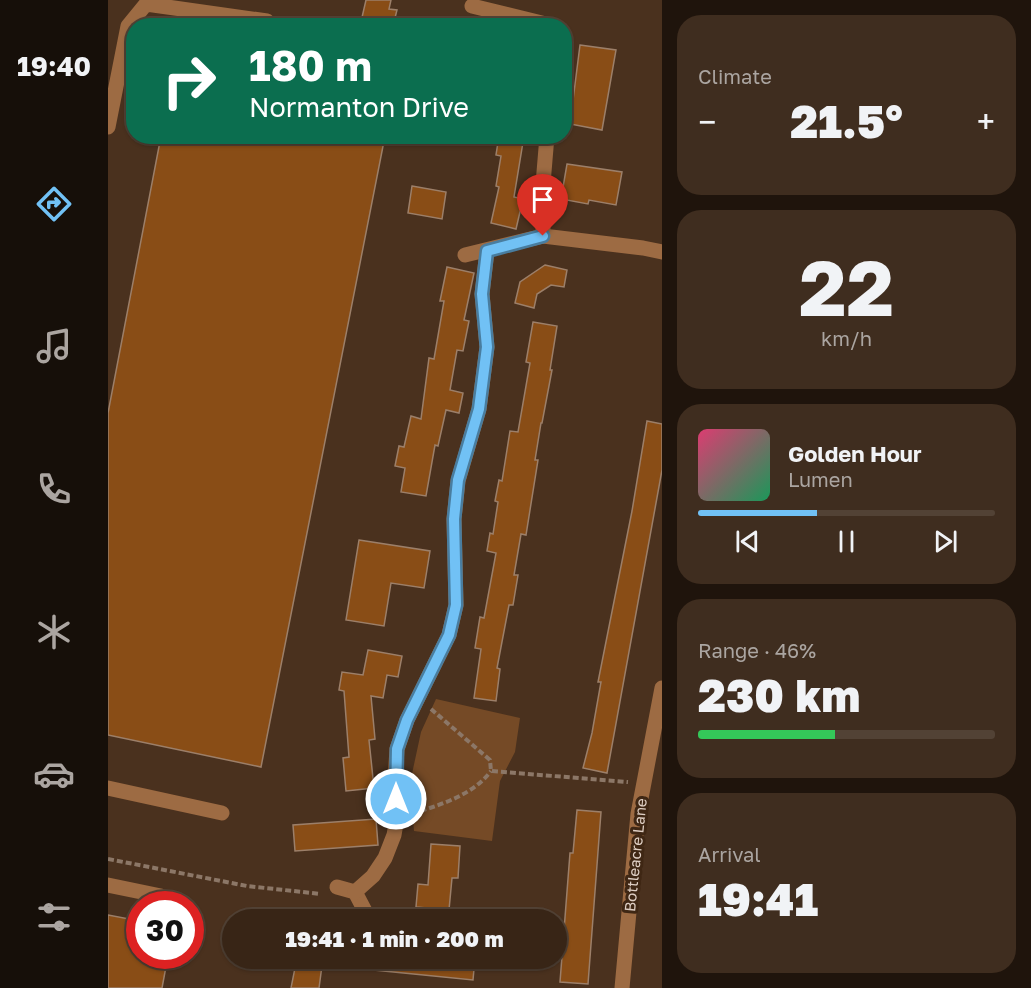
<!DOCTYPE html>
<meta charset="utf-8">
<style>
:root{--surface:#382516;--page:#3f2d1f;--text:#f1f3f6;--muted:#aba5a1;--line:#524235;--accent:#71c1f5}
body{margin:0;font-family:"Golos Text",sans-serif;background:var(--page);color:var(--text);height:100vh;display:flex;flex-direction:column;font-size:22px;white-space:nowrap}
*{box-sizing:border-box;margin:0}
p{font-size:20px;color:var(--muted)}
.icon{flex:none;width:33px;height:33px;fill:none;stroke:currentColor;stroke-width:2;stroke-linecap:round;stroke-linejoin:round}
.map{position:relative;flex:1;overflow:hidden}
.sheet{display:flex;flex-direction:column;gap:15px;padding:15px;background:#1f140c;width:369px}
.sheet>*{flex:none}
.hud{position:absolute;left:18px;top:18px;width:446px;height:126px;border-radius:24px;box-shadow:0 2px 4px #0004,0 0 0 2px var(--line);background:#0b6e4f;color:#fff;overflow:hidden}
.speed{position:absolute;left:18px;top:891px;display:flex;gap:12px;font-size:30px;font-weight:700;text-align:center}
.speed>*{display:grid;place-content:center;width:78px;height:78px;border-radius:50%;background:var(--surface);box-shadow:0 2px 4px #0004,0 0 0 2px var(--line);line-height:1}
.speed .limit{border:9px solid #d22;background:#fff;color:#111}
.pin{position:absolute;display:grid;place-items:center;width:51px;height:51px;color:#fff;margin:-62px -26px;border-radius:50% 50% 50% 0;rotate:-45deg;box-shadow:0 0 6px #0007}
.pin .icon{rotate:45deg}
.me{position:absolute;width:66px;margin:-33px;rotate:0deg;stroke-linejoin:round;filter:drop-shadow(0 0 4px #0008)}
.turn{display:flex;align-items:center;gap:21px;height:126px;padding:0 24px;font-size:27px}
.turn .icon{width:78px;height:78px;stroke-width:2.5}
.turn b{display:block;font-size:42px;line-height:51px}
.big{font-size:45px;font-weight:800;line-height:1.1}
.sheet .widget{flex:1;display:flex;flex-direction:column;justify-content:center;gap:9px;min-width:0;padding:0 21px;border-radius:24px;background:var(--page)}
.sheet .dial{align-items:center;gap:0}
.dial b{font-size:78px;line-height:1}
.song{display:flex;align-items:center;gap:18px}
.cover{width:72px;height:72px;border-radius:9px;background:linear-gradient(135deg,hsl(340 70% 55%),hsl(150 70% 35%))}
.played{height:6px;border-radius:3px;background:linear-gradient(90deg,var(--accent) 40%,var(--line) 40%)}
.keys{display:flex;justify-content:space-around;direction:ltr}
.heat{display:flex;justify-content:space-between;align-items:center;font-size:33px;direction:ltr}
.charge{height:9px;border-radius:4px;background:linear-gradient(90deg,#34c759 46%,var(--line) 0)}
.trip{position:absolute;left:114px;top:909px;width:345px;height:60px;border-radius:30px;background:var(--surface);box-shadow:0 2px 4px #0004,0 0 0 2px var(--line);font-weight:800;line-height:60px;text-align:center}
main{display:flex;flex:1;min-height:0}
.dock{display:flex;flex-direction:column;width:108px;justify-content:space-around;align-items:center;background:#160f09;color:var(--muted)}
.dock .icon{width:42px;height:42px}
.dock .selected{color:var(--accent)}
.dock b{font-size:27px;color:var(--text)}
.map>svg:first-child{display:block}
.green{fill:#754a26}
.building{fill:#894d16;stroke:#9c7f69;stroke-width:1.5}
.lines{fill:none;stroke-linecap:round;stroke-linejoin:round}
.path{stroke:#8c7767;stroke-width:4;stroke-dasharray:6 3;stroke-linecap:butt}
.minor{stroke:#9d6b43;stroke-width:15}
.route-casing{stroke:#497d9f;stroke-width:15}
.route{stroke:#71c1f5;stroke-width:10}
.labels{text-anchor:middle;stroke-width:6;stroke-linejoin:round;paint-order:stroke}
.street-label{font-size:15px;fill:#dfcfc4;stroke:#3f2714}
</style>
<main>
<nav class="dock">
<b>19:40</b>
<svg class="icon selected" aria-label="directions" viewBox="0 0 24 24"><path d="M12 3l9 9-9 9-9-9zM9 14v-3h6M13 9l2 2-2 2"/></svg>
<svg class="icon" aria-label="music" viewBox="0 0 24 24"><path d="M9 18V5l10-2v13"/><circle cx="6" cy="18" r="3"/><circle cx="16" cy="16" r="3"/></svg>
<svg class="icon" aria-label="phone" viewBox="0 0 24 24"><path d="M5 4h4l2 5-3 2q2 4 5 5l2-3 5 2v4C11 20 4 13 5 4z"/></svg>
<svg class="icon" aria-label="climate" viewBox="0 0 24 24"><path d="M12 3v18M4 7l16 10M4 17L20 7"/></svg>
<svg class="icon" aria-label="car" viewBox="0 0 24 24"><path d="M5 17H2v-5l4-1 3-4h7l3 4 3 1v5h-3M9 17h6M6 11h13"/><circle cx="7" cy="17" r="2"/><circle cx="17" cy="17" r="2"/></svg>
<svg class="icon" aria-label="filters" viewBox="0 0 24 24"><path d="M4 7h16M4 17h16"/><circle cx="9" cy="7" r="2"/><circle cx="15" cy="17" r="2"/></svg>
</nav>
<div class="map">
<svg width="554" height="988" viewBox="0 0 554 988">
<rect width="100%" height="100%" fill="#4a311e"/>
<!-- green -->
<path class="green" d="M 328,699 L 412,718 L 407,752 L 392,781 L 384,841 L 306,831 L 302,783 L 313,732 Z"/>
<!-- building -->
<g class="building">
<path d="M 258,0 L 283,0 L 281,9 L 289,10 L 285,26 L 252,26 Z"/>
<path d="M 472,45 L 508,50 L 494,130 L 462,124 Z"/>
<path d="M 53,136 L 277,136 L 153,767 L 0,735 L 0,413 Z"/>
<path d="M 391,136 L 416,136 L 406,197 L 415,199 L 408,229 L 383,223 L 391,187 L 388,186 L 393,156 L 388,155 Z"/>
<path d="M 459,164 L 514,172 L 508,205 L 481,200 L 480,204 L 453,199 Z"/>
<path d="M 304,186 L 338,192 L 334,219 L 300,213 Z"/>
<path d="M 437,265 L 459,270 L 456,287 L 443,285 L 429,294 L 426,308 L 407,303 L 412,282 Z"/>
<path d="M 339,267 L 366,273 L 356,320 L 361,321 L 355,351 L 349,350 L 342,390 L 355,393 L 351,413 L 338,410 L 330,446 L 327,445 L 318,496 L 293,492 L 297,468 L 287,466 L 291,446 L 296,447 L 303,416 L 313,419 L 321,358 L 326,359 L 336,301 L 332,301 Z"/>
<path d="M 425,322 L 449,326 L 442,370 L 444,370 L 434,423 L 433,423 L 427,460 L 430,460 L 418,535 L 413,534 L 406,575 L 410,575 L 405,605 L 401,605 L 389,668 L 392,669 L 388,701 L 366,698 L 373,649 L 367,648 L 372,617 L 376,618 L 388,553 L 379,551 L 382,533 L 385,534 L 390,502 L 387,501 L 391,480 L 394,481 L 402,431 L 410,432 L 422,363 L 418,362 Z"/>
<path d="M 539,421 L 554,424 L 554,470 L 499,773 L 475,768 L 484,733 L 493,682 L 490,682 L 524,511 Z"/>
<path d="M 251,540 L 322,551 L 316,588 L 283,583 L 276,626 L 238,620 Z"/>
<path d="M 260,650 L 294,656 L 290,677 L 279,675 L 275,698 L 263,696 L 267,739 L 261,740 L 266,788 L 238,791 L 235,758 L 241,757 L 236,691 L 231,690 L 234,672 L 255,675 Z"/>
<path d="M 469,810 L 493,812 L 480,984 L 452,982 L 462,853 L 465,853 Z"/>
<path d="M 268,819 L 270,845 L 187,851 L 185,825 Z"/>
<path d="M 323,844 L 352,846 L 350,878 L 344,878 L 341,910 L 308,907 L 310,884 L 320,885 Z"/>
<path d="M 0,915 L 32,921 L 32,956 L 60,956 L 54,988 L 0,988 Z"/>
<path d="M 189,958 L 215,958 L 211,988 L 183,988 Z"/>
<path d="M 267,958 L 367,958 L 365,980 L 266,970 Z"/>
</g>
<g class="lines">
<!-- path -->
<g class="path">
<path d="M 323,709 L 382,760 L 383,771 L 520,782"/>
<path d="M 304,814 C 333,804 364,796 383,771"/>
<path d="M 0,859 L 139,886 L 213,894"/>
</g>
<!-- minor -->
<g class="minor">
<path d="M 364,6 L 446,26"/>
<path d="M 0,127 L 20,26 L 38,4 L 159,21"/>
<path d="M 435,236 L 435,184 L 439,136"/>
<path d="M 357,255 L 435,236 L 535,248 L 554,252"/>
<path d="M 0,788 L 114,813"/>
<path d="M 0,885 L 53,896"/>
<path d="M 229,887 L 247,892 L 257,911"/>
<path d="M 247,892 L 265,876 L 277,858 L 286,835 L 289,818 L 287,780 L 289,749 L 299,720 L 341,635 L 348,605 L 346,519 L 350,481 L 371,409 L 379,347 L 374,294 L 379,251"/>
<path d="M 514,988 L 530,814 L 554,688"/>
</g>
</g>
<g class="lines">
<!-- route casing -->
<g class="route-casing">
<path id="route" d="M 288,799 L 289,749 L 299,720 L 341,635 L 348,605 L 346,519 L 350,480 L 371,409 L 379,347 L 374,294 L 379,251 L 435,236"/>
</g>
<!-- route -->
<use href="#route" class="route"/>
</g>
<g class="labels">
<!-- street labels -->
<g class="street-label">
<text transform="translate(528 855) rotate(-84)" y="5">Bottleacre Lane</text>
</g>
</g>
</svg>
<div class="speed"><div class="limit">30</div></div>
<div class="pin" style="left:435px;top:236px;background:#d93025"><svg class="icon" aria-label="arrive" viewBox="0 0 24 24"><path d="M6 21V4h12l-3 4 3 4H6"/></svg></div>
<svg class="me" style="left:288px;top:799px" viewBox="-20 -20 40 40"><circle r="17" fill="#71c1f5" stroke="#fff" stroke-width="3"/><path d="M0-11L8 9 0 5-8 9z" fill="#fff"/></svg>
<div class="trip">19:41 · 1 min · 200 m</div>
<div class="hud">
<div class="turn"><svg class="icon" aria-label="right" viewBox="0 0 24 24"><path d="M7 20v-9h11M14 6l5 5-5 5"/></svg><div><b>180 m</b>Normanton Drive</div></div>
</div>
</div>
<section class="sheet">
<div class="widget"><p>Climate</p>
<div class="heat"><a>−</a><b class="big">21.5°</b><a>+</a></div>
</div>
<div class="widget dial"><b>22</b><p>km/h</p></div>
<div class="widget">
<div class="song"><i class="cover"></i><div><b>Golden Hour</b><p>Lumen</p></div></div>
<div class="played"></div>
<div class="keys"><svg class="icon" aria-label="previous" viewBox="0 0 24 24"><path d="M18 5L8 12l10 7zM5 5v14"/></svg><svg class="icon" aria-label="pause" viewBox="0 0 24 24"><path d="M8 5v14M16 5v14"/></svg><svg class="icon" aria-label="next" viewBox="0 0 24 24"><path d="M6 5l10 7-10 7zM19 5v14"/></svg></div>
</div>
<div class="widget"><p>Range · 46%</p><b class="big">230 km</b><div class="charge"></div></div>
<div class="widget"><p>Arrival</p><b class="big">19:41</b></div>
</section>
</main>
